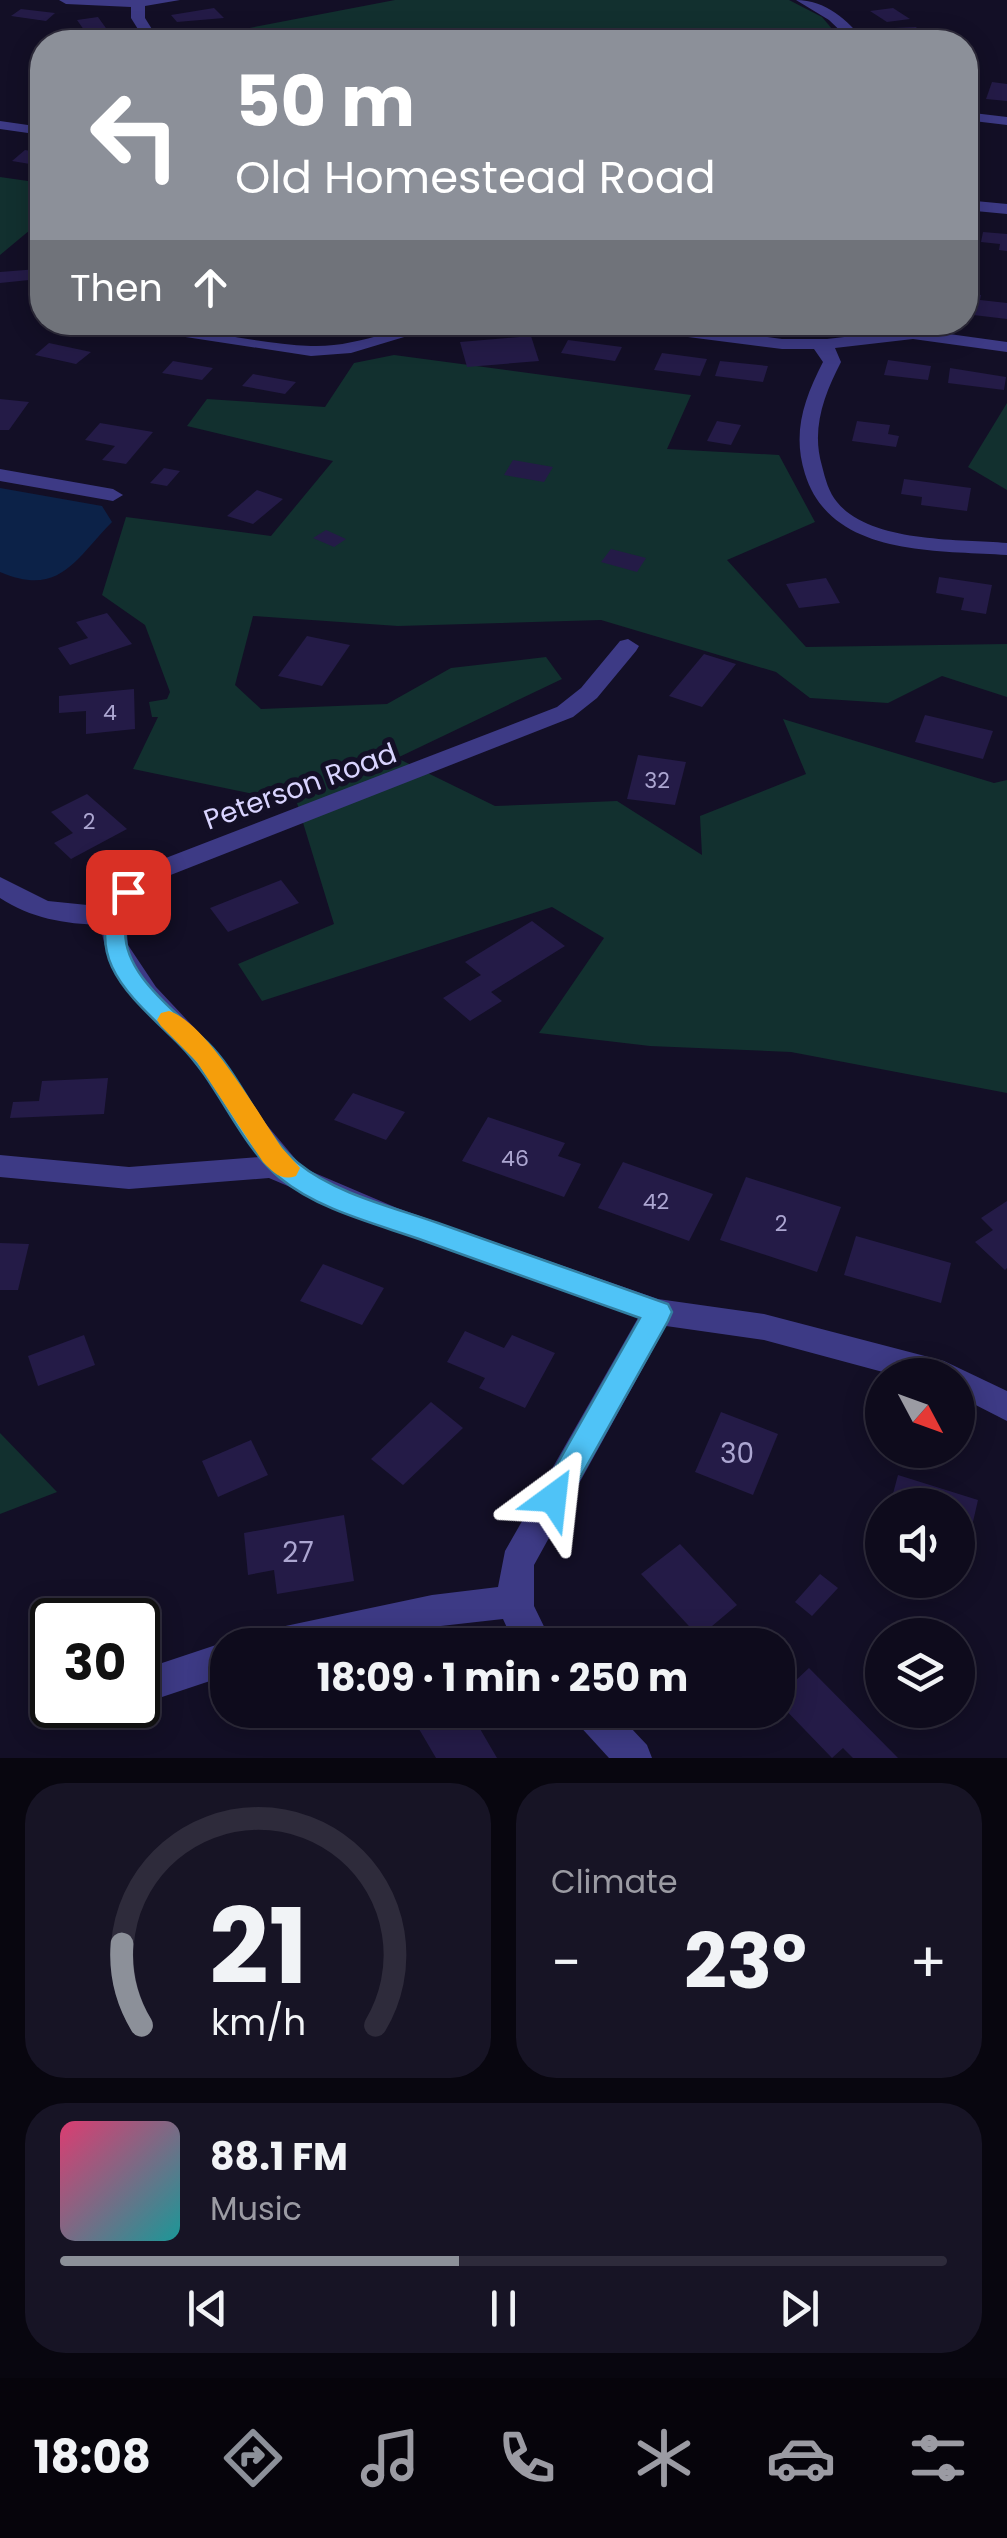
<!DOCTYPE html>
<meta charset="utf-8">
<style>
:root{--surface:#0e0b1c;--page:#171425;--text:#f1f3f6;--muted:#9b9ba3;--line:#2e2b3b;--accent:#8c9099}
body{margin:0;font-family:Poppins,sans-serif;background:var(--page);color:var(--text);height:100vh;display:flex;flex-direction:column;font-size:38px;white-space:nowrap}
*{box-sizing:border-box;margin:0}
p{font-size:32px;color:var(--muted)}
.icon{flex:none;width:55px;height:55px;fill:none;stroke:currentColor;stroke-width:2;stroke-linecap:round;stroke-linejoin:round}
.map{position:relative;height:1758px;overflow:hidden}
.drawer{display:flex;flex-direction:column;gap:25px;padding:25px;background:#08060f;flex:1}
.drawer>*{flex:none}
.hud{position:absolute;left:30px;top:30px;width:948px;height:305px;border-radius:40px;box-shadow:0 5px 25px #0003,0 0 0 2px var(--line);background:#8c9099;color:#fff;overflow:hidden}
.needle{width:65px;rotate:131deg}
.controls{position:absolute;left:865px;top:1358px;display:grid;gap:20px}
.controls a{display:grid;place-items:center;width:110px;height:110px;border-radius:50%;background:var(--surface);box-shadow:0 5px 25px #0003,0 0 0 2px var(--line);font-size:50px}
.speed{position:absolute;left:30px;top:1598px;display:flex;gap:20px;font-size:50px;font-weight:700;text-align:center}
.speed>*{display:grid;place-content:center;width:130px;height:130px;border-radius:50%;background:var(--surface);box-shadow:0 5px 25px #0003,0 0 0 2px var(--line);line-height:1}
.speed .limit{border:5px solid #111;border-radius:15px;background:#fff;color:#111}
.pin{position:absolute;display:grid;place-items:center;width:85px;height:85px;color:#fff;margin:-42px;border-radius:20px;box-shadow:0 5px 15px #0006}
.me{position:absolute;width:110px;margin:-55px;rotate:30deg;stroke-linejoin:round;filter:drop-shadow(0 0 8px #0008)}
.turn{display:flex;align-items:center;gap:35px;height:210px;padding:0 40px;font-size:45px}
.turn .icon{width:130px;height:130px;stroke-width:2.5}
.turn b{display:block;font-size:70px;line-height:85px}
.then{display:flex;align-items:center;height:95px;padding:0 40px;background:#0003;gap:20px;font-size:38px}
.big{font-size:75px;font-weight:700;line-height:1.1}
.drawer .card{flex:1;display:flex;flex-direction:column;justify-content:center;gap:15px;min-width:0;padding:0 35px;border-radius:40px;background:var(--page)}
.drawer .dial{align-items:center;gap:0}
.dial svg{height:260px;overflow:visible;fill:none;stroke:var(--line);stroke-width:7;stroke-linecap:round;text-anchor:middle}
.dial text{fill:var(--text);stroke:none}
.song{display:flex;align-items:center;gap:30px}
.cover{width:120px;height:120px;border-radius:15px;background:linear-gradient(135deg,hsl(340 70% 55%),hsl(180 70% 35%))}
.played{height:10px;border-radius:5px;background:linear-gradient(90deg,var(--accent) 45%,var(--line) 45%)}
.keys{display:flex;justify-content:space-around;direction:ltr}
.heat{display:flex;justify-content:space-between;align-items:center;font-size:55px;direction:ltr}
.drawer .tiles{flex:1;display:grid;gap:25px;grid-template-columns:1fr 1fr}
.card:last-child{grid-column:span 2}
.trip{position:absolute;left:210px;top:1628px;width:585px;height:100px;border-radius:40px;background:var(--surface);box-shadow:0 5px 25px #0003,0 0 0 2px var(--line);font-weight:700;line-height:100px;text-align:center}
.tabs{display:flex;height:160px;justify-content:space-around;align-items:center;background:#06040b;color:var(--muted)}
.tabs .icon{width:70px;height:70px}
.tabs .selected{color:var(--accent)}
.tabs b{font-size:45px;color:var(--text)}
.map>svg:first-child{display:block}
.green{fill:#12302f}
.water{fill:#0c2248}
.building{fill:#241b47}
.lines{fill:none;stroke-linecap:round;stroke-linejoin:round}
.street{fill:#3d3a85;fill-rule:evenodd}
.route{fill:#4fc3f7;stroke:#337fa1;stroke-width:2.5}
.slow{fill:#f59e0b}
.labels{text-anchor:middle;stroke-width:10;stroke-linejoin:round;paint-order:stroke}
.number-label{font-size:22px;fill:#aca6d1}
.street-label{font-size:28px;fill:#d9d4ff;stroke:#130f26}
.near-number-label{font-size:28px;fill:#aca6d1}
</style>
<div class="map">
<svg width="1007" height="1758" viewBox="0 0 1007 1758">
<rect width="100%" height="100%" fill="#130f26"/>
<!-- green -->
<g class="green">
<path d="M 395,0 L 789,0 L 822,17 L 843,42 L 176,42 Z"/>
<path d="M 0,177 L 42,183 L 42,220 L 0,255 Z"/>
<path d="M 394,355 L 691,395 L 667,449 L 779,455 L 815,522 L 727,560 L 806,647 L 1007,644 L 1007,697 L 942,676 L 888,703 L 810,698 L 776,672 L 601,620 L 398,626 L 253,616 L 235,685 L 261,709 L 387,704 L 451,668 L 546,657 L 562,679 L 397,758 L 495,806 L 617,801 L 702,855 L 700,816 L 806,774 L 783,719 L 994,783 L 1007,780 L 1007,1093 L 791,1052 L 650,1046 L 539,1033 L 604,938 L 552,907 L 262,1001 L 238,964 L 334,924 L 297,803 L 133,769 L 158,717 L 152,717 L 149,702 L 167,699 L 170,692 L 145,625 L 102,595 L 126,517 L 271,536 L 333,461 L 187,426 L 207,399 L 325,407 L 354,363 Z"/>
<path d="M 1007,403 L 1007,490 L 968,467 Z"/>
<path d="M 0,1433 L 57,1492 L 0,1514 Z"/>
</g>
<!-- water -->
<path class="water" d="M 0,488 L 102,506 L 112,522 C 74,561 59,597 0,572 Z"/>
<!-- building -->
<g class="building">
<path d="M 214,8 L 224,18 L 177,22 L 171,15 Z"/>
<path d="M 893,8 L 910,19 L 887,22 L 870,11 Z"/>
<path d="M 21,9 L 55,13 L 46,21 L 11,16 Z"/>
<path d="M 98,17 L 108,31 L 84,30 L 77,20 Z"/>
<path d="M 916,27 L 925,38 L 902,39 L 894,28 Z"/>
<path d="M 992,82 L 1007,84 L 1007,101 L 986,99 Z"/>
<path d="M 25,150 L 42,153 L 42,166 L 12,161 Z"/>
<path d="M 983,232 L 1007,234 L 1007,251 L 999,250 L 1000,244 L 981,242 Z"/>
<path d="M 38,269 L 39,279 L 0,283 L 0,272 Z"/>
<path d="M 965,293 L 981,295 L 980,300 L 1007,303 L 1007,319 L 965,314 Z"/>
<path d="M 531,336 L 539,361 L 467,367 L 460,342 Z"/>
<path d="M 568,340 L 622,347 L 615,361 L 561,353 Z"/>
<path d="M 49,343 L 91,352 L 76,364 L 35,355 Z"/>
<path d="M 662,353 L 707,359 L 700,376 L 654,370 Z"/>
<path d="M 888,360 L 931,366 L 928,380 L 884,375 Z"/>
<path d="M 173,361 L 213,368 L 202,380 L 162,373 Z"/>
<path d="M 720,361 L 768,366 L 763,382 L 715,376 Z"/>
<path d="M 950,368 L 1006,377 L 1004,390 L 948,383 Z"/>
<path d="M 253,374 L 296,382 L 285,394 L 242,386 Z"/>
<path d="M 0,399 L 29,402 L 9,430 L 0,430 Z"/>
<path d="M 717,421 L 741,425 L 731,445 L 707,441 Z"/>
<path d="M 857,421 L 890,425 L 888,434 L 899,436 L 896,447 L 852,441 Z"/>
<path d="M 100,423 L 153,432 L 126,464 L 102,460 L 115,446 L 85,440 Z"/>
<path d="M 513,460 L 553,467 L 544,482 L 504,475 Z"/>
<path d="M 164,468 L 180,471 L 167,486 L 150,483 Z"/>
<path d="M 904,479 L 971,488 L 967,511 L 921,505 L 922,497 L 901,494 Z"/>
<path d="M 257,490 L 283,499 L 253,524 L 227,516 Z"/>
<path d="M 326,530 L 346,539 L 334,547 L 313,538 Z"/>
<path d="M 611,549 L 646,558 L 637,572 L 601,562 Z"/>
<path d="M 939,577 L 992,585 L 986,614 L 961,610 L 964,598 L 936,593 Z"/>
<path d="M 826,578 L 840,603 L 799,608 L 786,584 Z"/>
<path d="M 107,613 L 132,644 L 70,665 L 58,648 L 88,638 L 76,622 Z"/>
<path d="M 307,636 L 350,645 L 322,686 L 278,676 Z"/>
<path d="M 704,654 L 736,664 L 702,707 L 669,696 Z"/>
<path d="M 134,689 L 135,729 L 86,734 L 86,711 L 59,713 L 59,696 Z"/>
<path d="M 925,715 L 993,731 L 983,759 L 915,742 Z"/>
<path d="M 638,755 L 686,762 L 675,805 L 627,799 Z"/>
<path d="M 87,794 L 127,829 L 71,859 L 54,843 L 73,833 L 51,812 Z"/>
<path d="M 281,880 L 299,903 L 228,932 L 210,908 Z"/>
<path d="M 532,921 L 565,946 L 491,992 L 502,1001 L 470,1021 L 443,998 L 481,975 L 465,962 Z"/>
<path d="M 108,1078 L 104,1114 L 10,1118 L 13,1102 L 39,1101 L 42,1081 Z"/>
<path d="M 353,1093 L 405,1112 L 386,1140 L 334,1120 Z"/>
<path d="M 488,1117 L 565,1143 L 558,1156 L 581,1164 L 564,1197 L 462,1161 Z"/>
<path d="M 623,1162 L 713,1194 L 689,1241 L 598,1208 Z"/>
<path d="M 746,1177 L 841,1207 L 817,1272 L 720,1240 Z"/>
<path d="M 1007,1201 L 1007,1268 L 1005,1270 L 975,1242 L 993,1230 L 981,1218 Z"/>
<path d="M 856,1236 L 951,1263 L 941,1303 L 844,1275 Z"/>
<path d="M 0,1243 L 29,1244 L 18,1290 L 0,1290 Z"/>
<path d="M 323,1264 L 384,1288 L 362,1325 L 300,1301 Z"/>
<path d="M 465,1331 L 504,1348 L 512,1335 L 555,1353 L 525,1408 L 479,1388 L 485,1378 L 447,1362 Z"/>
<path d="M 84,1335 L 95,1365 L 38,1386 L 28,1356 Z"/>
<path d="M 431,1402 L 463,1428 L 403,1485 L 371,1459 Z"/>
<path d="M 721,1412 L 778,1434 L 753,1495 L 695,1472 Z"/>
<path d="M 251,1440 L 268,1475 L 218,1497 L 202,1461 Z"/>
<path d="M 898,1475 L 978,1500 L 967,1548 L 958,1545 L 958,1505 L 890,1505 Z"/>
<path d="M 344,1515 L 354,1581 L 277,1594 L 274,1570 L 248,1575 L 244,1533 Z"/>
<path d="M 680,1544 L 737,1605 L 699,1637 L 641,1574 Z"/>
<path d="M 820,1574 L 838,1588 L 812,1616 L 795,1602 Z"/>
<path d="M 809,1668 L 898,1758 L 853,1758 L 843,1748 L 832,1758 L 778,1702 L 778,1697 Z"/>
<path d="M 452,1710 L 469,1710 L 497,1758 L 436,1758 L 419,1729 Z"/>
</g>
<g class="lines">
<!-- street -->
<g class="street">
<path d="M 59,0 L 180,0 L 145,6 L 145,18 L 160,42 L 146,42 L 131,18 L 131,7 L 66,4 Z"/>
<path d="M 796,0 C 826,0 847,20 866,42 L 852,42 L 829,20 Z"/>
<path d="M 965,112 L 1007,117 L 1007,125 L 965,120 Z"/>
<path d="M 0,121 L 42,127 L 42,135 L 0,129 Z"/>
<path d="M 965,200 L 1007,204 L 1007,214 L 965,210 Z"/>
<path d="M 112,322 C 179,322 244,343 311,346 C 360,348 405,322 454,322 L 351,353 L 311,356 L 120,327 Z"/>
<path d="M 602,322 L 655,322 L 782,339 L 827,339 L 913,329 L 1007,342 L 1007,352 L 913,339 L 835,348 L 841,362 C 824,395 811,429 822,466 C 825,478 829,493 837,502 C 870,543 959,539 1007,543 L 1007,555 C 936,550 831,557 805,474 C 792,433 804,399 823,362 L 814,349 L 782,349 L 610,327 Z"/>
<path d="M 0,469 L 113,489 L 123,495 L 113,501 L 0,481 Z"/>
<path d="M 628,639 L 639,646 L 636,651 L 597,698 L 573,717 L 163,878 L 135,901 L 126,921 L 128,945 L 156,987 L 218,1053 L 266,1124 L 303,1168 L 397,1208 L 658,1299 L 764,1314 L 944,1361 L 1007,1391 L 1007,1421 L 958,1396 L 958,1375 L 894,1375 L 764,1340 L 666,1326 L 534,1565 L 534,1606 L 553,1645 L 515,1645 L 503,1619 L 432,1627 L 352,1645 L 258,1645 L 264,1633 L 276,1628 L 432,1595 L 498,1587 L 505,1551 L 638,1318 L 377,1224 L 269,1178 L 129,1189 L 0,1177 L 0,1155 L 129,1167 L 259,1157 C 236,1128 219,1094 197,1065 C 162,1021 106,985 101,925 C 65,924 30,918 0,898 L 0,877 L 48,901 L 107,907 L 116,890 L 145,866 L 557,707 L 581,688 L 620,641 Z"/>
<path d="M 228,1641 L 238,1645 L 228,1645 L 228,1675 L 138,1705 L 137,1705 L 138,1671 Z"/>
<path d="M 572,1710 L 614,1710 L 647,1745 L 652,1758 L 609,1758 L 577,1723 Z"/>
</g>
</g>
<!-- route -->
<path class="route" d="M 128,885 L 140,892 C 136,901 130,911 127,920 C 114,969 178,1013 207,1042 C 243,1077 259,1131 298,1163 C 336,1194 393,1207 438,1223 C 515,1250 591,1277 668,1304 L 672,1312 L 668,1321 L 563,1508 L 553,1512 L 542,1508 L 538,1498 L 640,1318 C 566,1292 492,1265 419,1239 C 373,1223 317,1209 280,1178 C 238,1143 219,1084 180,1045 C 132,997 78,959 120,887 Z"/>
<!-- slow -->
<path class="slow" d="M 169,1011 C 206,1022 259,1115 282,1148 L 300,1168 L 296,1176 C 281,1181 274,1173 263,1162 L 197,1062 L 161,1026 L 157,1020 L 161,1013 Z"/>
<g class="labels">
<!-- number labels -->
<g class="number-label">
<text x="110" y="720">4</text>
<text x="657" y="788">32</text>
<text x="89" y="829">2</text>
<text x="515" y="1166">46</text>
<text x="656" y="1209">42</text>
<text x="781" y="1231">2</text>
</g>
<!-- street labels -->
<g class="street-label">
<text transform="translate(300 786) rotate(-20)" y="10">Peterson Road</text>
</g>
<!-- near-number labels -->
<g class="near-number-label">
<text x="737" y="1463">30</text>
<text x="298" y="1562">27</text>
</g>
</g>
</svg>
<div class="controls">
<a><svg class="needle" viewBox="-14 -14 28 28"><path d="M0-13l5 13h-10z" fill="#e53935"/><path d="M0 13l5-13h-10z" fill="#9b9ba3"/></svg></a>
<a><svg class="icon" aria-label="sound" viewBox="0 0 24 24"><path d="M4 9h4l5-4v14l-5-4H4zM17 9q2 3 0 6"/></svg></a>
<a><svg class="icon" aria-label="layers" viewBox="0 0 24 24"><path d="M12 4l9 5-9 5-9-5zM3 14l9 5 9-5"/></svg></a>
</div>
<div class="speed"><div class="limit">30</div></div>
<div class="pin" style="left:128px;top:892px;background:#d93025"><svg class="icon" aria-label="arrive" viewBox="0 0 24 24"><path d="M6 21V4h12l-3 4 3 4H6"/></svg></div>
<svg class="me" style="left:553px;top:1498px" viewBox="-20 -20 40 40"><path d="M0-17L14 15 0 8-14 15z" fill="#4fc3f7" stroke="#fff" stroke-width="4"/></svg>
<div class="trip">18:09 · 1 min · 250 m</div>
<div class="hud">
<div class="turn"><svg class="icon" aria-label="left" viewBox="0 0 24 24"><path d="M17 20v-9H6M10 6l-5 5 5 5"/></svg><div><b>50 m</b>Old Homestead Road</div></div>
<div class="then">Then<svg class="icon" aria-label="ahead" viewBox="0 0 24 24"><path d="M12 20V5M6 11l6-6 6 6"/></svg></div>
</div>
</div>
<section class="drawer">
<div class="tiles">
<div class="card dial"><svg viewBox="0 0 100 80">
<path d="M14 69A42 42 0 1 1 86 69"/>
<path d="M14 69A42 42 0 0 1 8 44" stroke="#8c9099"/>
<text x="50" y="56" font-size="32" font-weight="700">21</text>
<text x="50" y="72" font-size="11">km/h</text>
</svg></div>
<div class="card"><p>Climate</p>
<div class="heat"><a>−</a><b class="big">23°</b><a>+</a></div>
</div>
<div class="card">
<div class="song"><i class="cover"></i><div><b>88.1 FM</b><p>Music</p></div></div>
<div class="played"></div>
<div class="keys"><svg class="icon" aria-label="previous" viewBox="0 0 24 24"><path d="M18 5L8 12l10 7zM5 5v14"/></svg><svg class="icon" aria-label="pause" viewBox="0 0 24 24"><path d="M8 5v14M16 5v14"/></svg><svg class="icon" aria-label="next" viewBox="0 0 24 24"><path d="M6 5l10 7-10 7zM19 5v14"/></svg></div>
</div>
</div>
</section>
<nav class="tabs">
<b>18:08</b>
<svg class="icon selected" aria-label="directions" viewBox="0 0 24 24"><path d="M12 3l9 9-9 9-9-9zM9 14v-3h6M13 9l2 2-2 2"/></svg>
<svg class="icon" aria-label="music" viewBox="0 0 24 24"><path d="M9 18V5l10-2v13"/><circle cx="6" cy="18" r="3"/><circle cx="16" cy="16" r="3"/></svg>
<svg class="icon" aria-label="phone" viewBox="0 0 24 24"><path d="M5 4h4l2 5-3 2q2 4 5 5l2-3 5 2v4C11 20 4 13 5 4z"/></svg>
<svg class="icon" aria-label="climate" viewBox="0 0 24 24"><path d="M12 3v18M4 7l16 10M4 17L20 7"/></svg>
<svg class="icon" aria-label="car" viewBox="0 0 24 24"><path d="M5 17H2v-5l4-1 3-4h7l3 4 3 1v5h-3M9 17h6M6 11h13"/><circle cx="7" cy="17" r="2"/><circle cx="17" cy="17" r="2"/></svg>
<svg class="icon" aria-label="filters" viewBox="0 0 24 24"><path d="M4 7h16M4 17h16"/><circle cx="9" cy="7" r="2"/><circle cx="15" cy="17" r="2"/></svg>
</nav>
